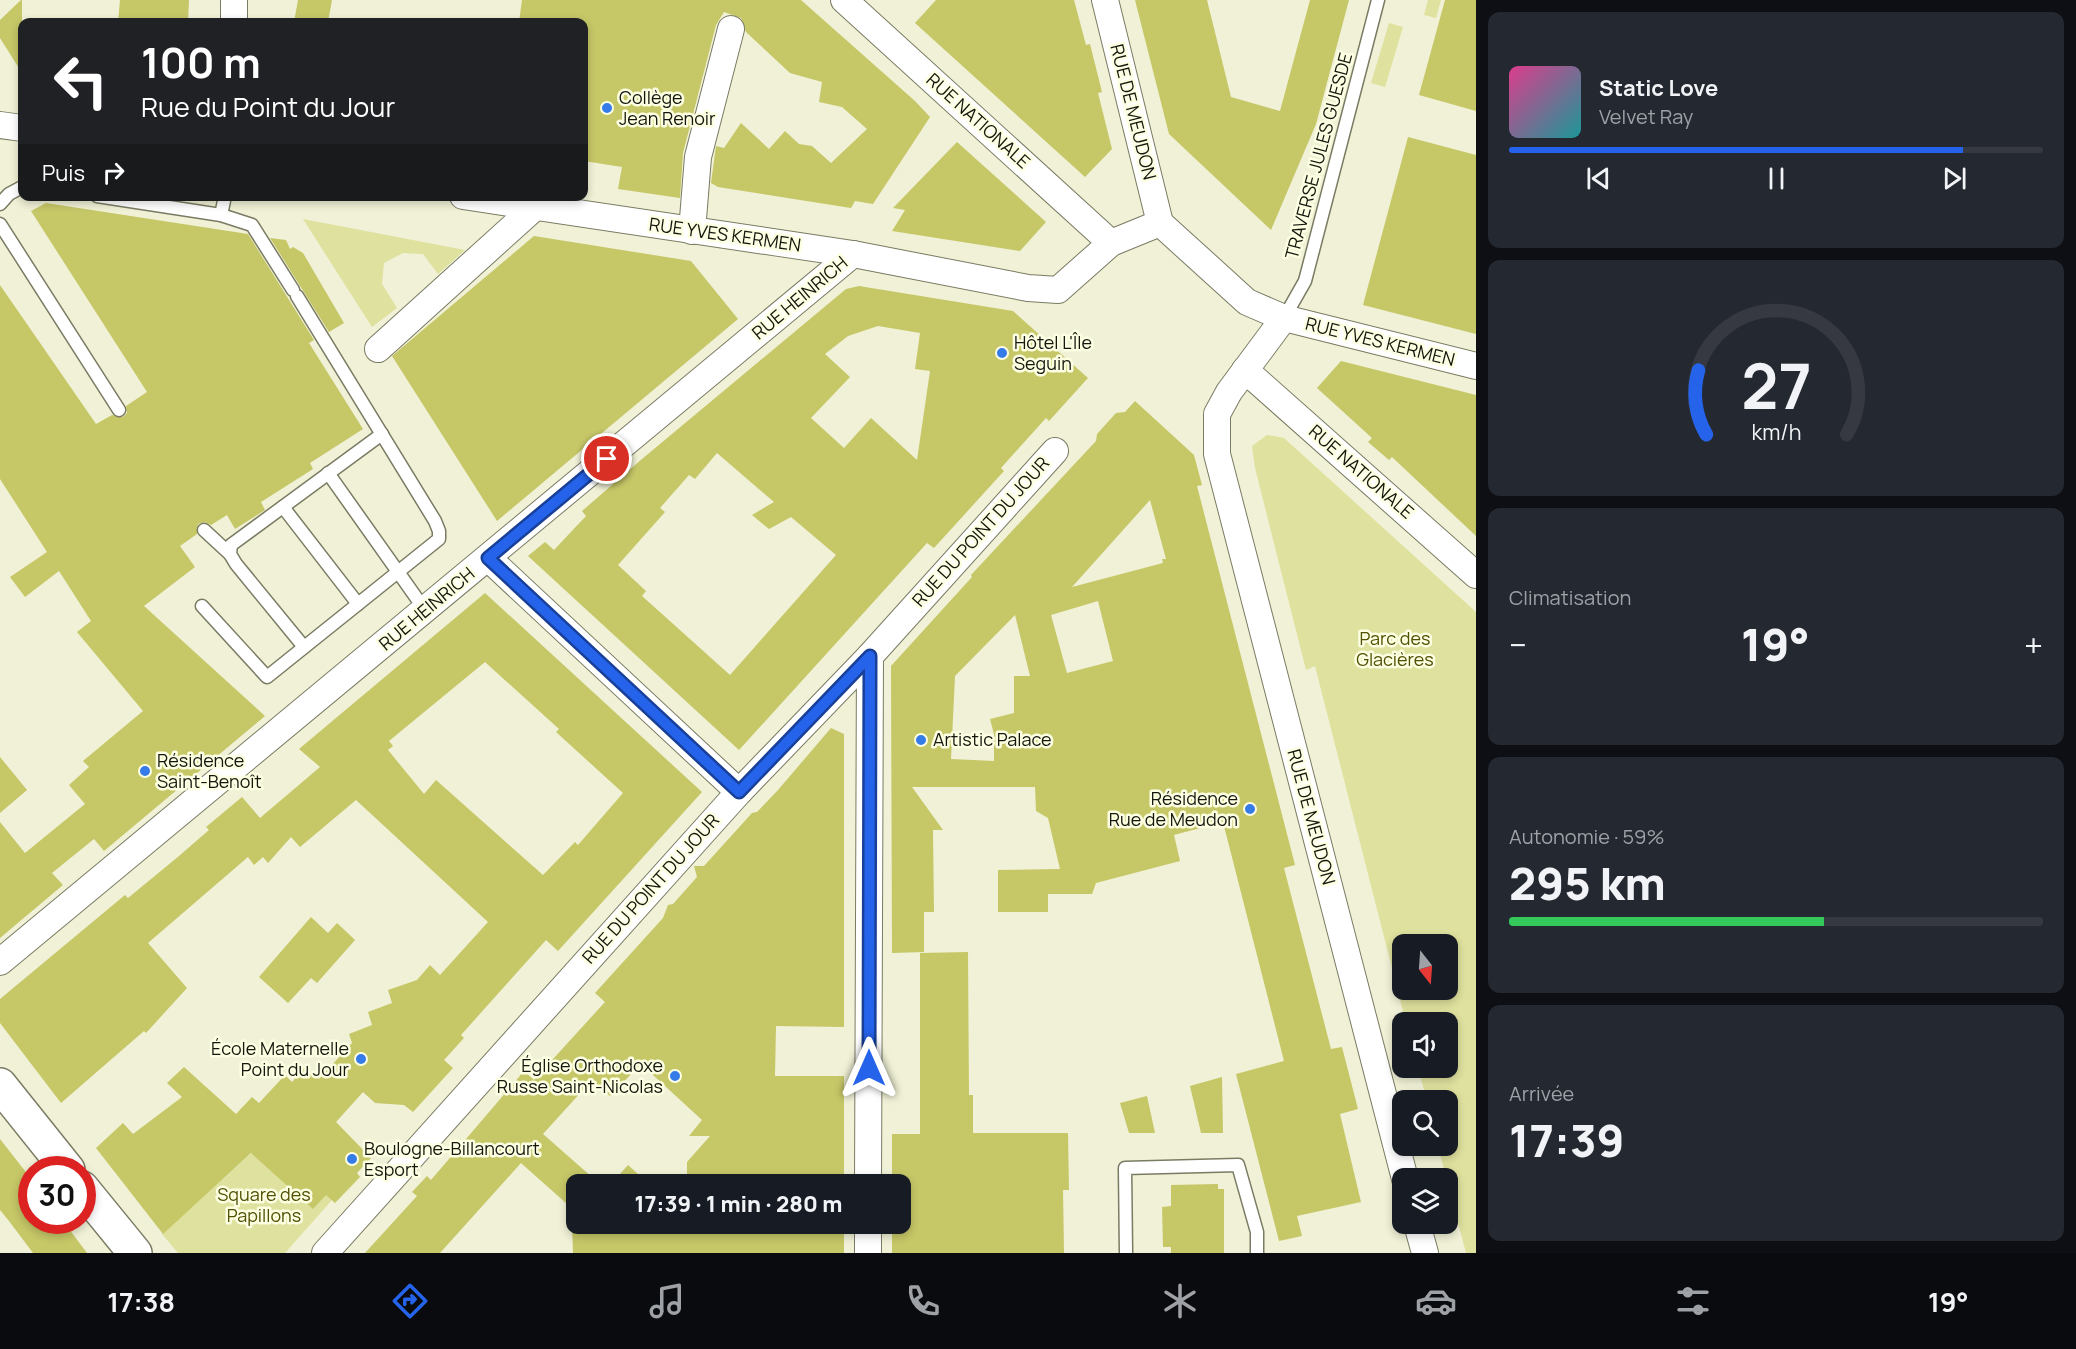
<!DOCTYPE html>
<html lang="fr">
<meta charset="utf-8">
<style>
:root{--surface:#171b24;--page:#242831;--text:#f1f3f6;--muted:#9ea1a6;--line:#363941;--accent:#2563eb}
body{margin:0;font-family:Manrope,sans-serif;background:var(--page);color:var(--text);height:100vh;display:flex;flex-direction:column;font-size:22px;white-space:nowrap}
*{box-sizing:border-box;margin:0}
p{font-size:20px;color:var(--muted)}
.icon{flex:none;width:33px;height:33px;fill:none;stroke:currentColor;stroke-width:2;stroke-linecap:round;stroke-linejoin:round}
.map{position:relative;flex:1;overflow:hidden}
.details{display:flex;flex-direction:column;gap:12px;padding:12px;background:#0d0f14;width:600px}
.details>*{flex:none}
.hud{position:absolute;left:18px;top:18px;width:570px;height:183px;border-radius:12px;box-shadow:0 3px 9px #0003;background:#202124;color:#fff;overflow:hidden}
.needle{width:39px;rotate:163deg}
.tools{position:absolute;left:1392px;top:934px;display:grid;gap:12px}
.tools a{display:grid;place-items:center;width:66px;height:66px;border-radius:12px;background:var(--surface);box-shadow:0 3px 9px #0003;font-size:30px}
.speed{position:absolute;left:18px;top:1156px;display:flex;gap:12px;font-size:30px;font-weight:700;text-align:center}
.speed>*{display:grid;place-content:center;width:78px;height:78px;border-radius:50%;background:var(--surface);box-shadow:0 3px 9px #0003;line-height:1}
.speed .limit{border:9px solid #d22;background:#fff;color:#111}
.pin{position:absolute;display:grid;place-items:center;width:51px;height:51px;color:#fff;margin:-26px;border:3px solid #fff;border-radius:50%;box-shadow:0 2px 6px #0007}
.me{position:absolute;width:66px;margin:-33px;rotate:0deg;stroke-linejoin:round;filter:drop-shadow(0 0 4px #0008)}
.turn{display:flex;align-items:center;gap:21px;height:126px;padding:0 24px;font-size:27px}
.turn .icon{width:78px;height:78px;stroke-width:2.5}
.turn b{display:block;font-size:42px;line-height:51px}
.then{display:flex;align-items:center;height:57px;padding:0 24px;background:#0003;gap:12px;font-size:22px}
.big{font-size:45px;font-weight:800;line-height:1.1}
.details .tile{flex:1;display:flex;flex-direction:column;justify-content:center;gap:9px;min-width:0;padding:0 21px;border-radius:12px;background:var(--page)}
.details .dial{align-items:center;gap:0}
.dial svg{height:156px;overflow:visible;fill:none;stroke:var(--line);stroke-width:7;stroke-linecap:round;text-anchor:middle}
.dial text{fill:var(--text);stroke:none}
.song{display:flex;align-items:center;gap:18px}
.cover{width:72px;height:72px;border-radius:9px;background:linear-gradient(135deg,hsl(330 70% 55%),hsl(180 70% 35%))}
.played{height:6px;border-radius:3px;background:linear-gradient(90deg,var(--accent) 85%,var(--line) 85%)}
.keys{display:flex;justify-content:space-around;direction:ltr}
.heat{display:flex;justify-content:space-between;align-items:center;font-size:33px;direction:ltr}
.charge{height:9px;border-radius:4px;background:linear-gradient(90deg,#34c759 59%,var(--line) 0)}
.trip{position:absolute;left:566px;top:1174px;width:345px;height:60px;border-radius:12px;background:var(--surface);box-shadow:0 3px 9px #0003;font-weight:800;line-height:60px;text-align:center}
.tabs{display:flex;height:96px;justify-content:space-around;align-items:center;background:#090b0e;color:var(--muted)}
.tabs .icon{width:42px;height:42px}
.tabs .on{color:var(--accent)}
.tabs b{font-size:27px;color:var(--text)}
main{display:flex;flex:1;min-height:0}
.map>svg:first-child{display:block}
.green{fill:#dfe19e;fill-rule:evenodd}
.building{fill:#c6c767;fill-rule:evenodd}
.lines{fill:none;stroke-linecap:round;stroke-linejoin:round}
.lane-casing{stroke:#7a7b63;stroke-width:15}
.street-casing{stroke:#7a7b63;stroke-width:28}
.secondary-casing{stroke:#7a7b63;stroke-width:36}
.lane{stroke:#fff;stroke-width:12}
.street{stroke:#fff;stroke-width:26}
.secondary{stroke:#fff;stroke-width:33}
.route-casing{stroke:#184099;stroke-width:15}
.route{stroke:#2563eb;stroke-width:10}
.poi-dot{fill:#357ce9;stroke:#fdffe3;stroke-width:2}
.labels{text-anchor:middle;stroke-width:5;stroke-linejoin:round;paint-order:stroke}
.poi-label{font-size:18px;fill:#16160d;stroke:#fdffe3;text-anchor:start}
.street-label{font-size:18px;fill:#16160d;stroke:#fdffe3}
.park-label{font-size:18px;fill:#515003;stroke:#fdffe3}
</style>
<main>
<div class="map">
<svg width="1476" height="1253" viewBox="0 0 1476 1253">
<rect width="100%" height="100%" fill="#f0f1d6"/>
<!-- green -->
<g class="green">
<path d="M 1428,0 L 1441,0 L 1436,18 L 1424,15 Z"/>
<path d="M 1389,23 L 1403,27 L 1385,87 L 1371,83 Z"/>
<path d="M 303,219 L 465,250 L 438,274 L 423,254 L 403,253 L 384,263 L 382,284 L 397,308 L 372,327 Z"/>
<path d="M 1267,435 L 1284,438 L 1476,612 L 1476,1253 L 1466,1253 L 1438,1146 L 1448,1146 L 1448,1101 L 1427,1101 L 1418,1068 L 1448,1068 L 1448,1023 L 1406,1023 L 1315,666 L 1306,670 L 1255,468 L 1252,446 ZM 1402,945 L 1448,945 L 1448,990 L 1402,990 Z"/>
<path d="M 266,1140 L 332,1200 L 285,1253 L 178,1253 L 162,1234 Z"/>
</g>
<!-- building -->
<g class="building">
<path d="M 21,0 L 22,0 L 22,73 L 0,38 L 0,20 Z"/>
<path d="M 120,0 L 189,0 L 188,22 L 118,22 Z"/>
<path d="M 298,0 L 332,0 L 328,22 L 294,22 Z"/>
<path d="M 522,0 L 801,0 L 915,101 L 930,117 L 873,204 L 855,201 L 851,208 L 718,187 L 711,183 L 716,146 L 724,148 L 741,123 L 769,149 L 785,131 L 799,144 L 812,146 L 831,163 L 867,129 L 842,107 L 819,102 L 822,82 L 790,73 L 746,32 L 741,18 L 724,12 L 716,25 L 683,153 L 680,198 L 618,189 L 622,167 L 584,161 L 584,22 L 519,22 Z"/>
<path d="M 936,0 L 1074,0 L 1086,45 L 1090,44 L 1102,92 L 1098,93 L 1112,149 L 1085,177 L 915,23 Z"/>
<path d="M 1135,0 L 1207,0 L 1231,97 L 1280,111 L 1310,0 L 1349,0 L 1316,124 L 1271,230 L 1169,134 Z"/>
<path d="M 1445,0 L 1476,0 L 1476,111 L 1419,95 Z"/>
<path d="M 1408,137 L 1476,155 L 1476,334 L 1363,305 Z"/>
<path d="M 957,142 L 1046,222 L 1020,251 L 892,231 L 905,210 L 893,208 Z"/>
<path d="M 46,203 L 248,234 L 314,340 L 309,343 L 363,429 L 310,463 L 313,469 L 261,502 L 265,510 L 235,529 L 227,515 L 211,525 L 205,522 L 198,524 L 197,534 L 180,546 L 195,567 L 144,606 L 265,716 L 104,851 L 94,839 L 52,873 L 63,885 L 0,938 L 0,822 L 25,853 L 85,804 L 69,785 L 89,767 L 83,761 L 143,711 L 77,632 L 91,621 L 59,571 L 25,597 L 10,577 L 47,552 L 0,479 L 0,285 L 96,424 L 112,415 L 123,417 L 127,413 L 126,406 L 147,392 L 31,211 Z"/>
<path d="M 534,236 L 691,261 L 738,319 L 497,521 L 392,356 Z"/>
<path d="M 270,238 L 286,240 L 290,249 L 293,247 L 303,253 L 344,323 L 329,332 Z"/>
<path d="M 859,286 L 1013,311 L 1088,378 L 1049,421 L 1046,418 L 1001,468 L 1004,471 L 934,548 L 927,543 L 739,750 L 528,556 L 545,542 L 554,550 L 586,516 L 582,511 L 642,459 L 846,289 ZM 878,326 L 920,333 L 915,369 L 930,371 L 917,460 L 871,418 L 844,448 L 811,418 L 850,377 L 825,354 L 848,336 ZM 717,453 L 774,502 L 752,515 L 769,529 L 791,517 L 836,555 L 730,675 L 642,596 L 646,591 L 618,565 L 665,512 L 660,508 L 689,475 L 695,479 Z"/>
<path d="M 1341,361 L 1476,395 L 1476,536 L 1392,457 L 1389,460 L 1368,442 L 1372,438 L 1317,388 Z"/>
<path d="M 1135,401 L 1194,455 L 1202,485 L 1197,486 L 1295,865 L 1284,868 L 1331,1049 L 1342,1047 L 1358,1109 L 1340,1114 L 1361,1202 L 1297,1216 L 1302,1236 L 1279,1241 L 1236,1074 L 1284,1061 L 1223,822 L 1174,835 L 1180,861 L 1096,883 L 1092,894 L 1048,894 L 1048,912 L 998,912 L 998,870 L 1060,869 L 1048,818 L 1036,811 L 1035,787 L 912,787 L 943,830 L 933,830 L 934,912 L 924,912 L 924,952 L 892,953 L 891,666 L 972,577 L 971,575 L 1096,441 L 1097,434 L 1116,413 L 1125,412 ZM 1150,500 L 1166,559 L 1162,559 L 1163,563 L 1072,587 ZM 1098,601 L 1113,661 L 1067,673 L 1051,615 ZM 1015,615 L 1030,676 L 1014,676 L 1014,713 L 990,719 L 994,734 L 994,761 L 951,759 L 955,676 Z"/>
<path d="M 485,593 L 702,792 L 558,951 L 546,940 L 461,1035 L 464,1038 L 444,1060 L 453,1068 L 413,1112 L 404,1105 L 375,1103 L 363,1092 L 336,1122 L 371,1158 L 357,1173 L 360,1177 L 335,1203 L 326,1195 L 313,1209 L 251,1153 L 163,1234 L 96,1148 L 123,1123 L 133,1134 L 182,1097 L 167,1083 L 184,1067 L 236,1114 L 252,1097 L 259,1103 L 285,1075 L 292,1082 L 305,1067 L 319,1079 L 352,1043 L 349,1034 L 372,1025 L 368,1012 L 392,1003 L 388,990 L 417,980 L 430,965 L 440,975 L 488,922 L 356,800 L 300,847 L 291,837 L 268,863 L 263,857 L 254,865 L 248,857 L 148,943 L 187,988 L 146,1033 L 144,1031 L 61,1103 L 0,1023 L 0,999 L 125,895 L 128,898 L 179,856 L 209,830 L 206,827 L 242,797 L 260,818 L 320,767 L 299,749 ZM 485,662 L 559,729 L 556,732 L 623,793 L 578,845 L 575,842 L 543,875 L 436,780 L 424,794 L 388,750 L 393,746 L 389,741 Z"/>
<path d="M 831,728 L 844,734 L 844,1027 L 776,1026 L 775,1076 L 844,1076 L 844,1185 L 785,1185 L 785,1182 L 744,1181 L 744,1185 L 687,1185 L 687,1162 L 710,1136 L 689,1136 L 702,1120 L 641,1064 L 610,1096 L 592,1080 L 543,1134 L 601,1185 L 576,1185 L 576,1212 L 521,1163 L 440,1253 L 365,1253 L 417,1196 L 412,1192 L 427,1176 L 431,1180 L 524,1071 L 534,1080 L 605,1002 L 595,993 L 663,918 L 668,905 L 673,904 L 697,877 L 694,866 L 704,866 L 752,813 L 757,812 L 778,790 Z"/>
<path d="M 0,757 L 27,790 L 0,813 Z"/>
<path d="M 311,917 L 328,933 L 337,923 L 355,940 L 317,983 L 311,978 L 288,1003 L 259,977 Z"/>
<path d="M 968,952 L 969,1095 L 973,1095 L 973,1133 L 1068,1133 L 1069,1190 L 1063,1190 L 1064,1253 L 892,1253 L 892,1224 L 900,1224 L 900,1185 L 892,1185 L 892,1134 L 920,1134 L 920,953 Z"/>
<path d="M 1222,1077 L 1223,1133 L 1201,1133 L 1190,1086 Z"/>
<path d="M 1147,1096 L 1155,1133 L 1129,1133 L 1120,1103 Z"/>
<path d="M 0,1139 L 32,1180 L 32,1221 L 63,1221 L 87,1253 L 33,1253 L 9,1221 L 0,1210 Z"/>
<path d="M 628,1165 L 649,1184 L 648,1185 L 610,1185 Z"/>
<path d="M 1218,1184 L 1218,1189 L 1224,1189 L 1224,1253 L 1171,1253 L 1171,1247 L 1163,1247 L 1162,1207 L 1171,1206 L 1171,1185 Z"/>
<path d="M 576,1222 L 576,1224 L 844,1224 L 844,1253 L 573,1253 L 572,1226 Z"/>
</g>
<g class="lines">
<!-- lane casing -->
<g class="lane-casing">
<g id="lane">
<path d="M 97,196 L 221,215 L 252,225 L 293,290"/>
<path d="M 0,204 L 9,194 L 22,187"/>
<path d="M 221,215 L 225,196"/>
<path d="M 0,224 L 119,410"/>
<path d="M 1284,318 L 1305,281 L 1378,0"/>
<path d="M 328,473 L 425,610"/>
<path d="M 283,507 L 358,604"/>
<path d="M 204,530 L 230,554"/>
<path d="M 202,606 L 267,677 L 439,539 L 439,531 L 435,521 L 297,296"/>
<path d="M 304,647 L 236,564 L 230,554 L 231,545 L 382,434"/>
<path d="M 1126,1253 L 1125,1168 L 1238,1165 L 1257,1232 L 1257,1253"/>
</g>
</g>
<!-- street casing -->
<g class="street-casing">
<g id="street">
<path d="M 844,0 L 1111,243"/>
<path d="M 1105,0 L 1160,223"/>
<path d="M 234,22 L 234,0"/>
<path d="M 0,125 L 22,128"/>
<path d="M 463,196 L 853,254 L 1028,288 L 1058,290 L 1111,243 L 1160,223"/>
<path d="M 1160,223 L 1247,302 L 1284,318 L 1476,366"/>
<path d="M 692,231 L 698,157 L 731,29"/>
<path d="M 1284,318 L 1229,392 L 1217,414 L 1217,454 L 1405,1179"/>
<path d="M 378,349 L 535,207"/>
<path d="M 1245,370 L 1476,575"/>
<path d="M 488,558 L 739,792"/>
<path d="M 0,962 L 853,254"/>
<path d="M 868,1185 L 870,656"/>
<path d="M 1417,1224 L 1425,1253"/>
<path d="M 325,1253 L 739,792 L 870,656 L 1055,451"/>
<path d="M 868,1253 L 868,1224"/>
</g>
</g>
<!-- secondary casing -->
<g class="secondary-casing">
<g id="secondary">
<path d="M 0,1085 L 68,1170"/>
<path d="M 82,1188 L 135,1253"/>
</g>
</g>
<!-- lane -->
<use href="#lane" class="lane"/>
<!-- street -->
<use href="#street" class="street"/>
<!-- secondary -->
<use href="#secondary" class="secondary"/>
</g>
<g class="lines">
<!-- route casing -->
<g class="route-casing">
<path id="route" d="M 607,459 L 488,558 L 739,792 L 870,656 L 869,1068"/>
</g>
<!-- route -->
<use href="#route" class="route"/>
</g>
<!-- markers -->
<g class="poi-dot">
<circle cx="607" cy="108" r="6"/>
<circle cx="1002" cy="353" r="6"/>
<circle cx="921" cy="740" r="6"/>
<circle cx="145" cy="771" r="6"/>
<circle cx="1250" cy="809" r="6"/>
<circle cx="361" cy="1059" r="6"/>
<circle cx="675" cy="1076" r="6"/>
<circle cx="352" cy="1159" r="6"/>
</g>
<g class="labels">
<!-- poi labels -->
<g class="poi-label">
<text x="619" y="104">Collège<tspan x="619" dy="21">Jean Renoir</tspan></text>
<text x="1014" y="349">Hôtel L'Île<tspan x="1014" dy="21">Seguin</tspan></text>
<text x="933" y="746">Artistic Palace</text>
<text x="157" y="767">Résidence<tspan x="157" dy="21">Saint-Benoît</tspan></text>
<text x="1238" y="805" text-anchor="end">Résidence<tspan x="1238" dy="21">Rue de Meudon</tspan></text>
<text x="349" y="1055" text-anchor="end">École Maternelle<tspan x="349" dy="21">Point du Jour</tspan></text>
<text x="663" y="1072" text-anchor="end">Église Orthodoxe<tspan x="663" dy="21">Russe Saint-Nicolas</tspan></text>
<text x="364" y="1155">Boulogne-Billancourt<tspan x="364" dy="21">Esport</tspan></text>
</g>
<!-- street labels -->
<g class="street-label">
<text transform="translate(1133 112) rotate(76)" y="6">RUE DE MEUDON</text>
<text transform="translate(978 121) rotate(42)" y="6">RUE NATIONALE</text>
<text transform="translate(1319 156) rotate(-75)" y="6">TRAVERSE JULES GUESDE</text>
<text transform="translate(725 235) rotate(8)" y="6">RUE YVES KERMEN</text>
<text transform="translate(800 298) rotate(-40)" y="6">RUE HEINRICH</text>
<text transform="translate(1380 342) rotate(14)" y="6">RUE YVES KERMEN</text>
<text transform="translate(1361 472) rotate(41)" y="6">RUE NATIONALE</text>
<text transform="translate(981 532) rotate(-48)" y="6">RUE DU POINT DU JOUR</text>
<text transform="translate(427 609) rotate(-40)" y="6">RUE HEINRICH</text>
<text transform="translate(1311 817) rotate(75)" y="6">RUE DE MEUDON</text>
<text transform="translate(651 889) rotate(-48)" y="6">RUE DU POINT DU JOUR</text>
</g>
<!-- park labels -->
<g class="park-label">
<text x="1395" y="645">Parc des<tspan x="1395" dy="21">Glacières</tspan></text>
<text x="264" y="1201">Square des<tspan x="264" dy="21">Papillons</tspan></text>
</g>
</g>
</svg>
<div class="tools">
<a><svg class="needle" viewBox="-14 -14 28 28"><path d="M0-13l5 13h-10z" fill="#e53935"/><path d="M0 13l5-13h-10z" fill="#9ea1a6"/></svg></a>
<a><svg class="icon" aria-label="sound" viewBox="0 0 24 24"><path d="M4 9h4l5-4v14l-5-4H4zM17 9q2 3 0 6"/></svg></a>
<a><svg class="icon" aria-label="search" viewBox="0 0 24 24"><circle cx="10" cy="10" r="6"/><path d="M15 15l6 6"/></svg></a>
<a><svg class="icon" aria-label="layers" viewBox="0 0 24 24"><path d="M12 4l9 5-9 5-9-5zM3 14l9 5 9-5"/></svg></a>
</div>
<div class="speed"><div class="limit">30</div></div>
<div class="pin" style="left:607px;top:459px;background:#d93025"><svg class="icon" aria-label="arrive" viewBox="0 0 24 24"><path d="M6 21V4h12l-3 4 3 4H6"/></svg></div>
<svg class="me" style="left:869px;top:1068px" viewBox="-20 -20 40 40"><path d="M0-17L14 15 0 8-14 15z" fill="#2563eb" stroke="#fff" stroke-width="4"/></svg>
<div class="trip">17:39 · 1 min · 280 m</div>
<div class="hud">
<div class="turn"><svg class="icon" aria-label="left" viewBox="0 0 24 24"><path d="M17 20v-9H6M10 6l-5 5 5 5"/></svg><div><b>100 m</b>Rue du Point du Jour</div></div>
<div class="then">Puis<svg class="icon" aria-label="right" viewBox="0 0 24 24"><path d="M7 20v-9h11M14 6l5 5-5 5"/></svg></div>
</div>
</div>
<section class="details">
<div class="tile">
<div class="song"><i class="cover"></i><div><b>Static Love</b><p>Velvet Ray</p></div></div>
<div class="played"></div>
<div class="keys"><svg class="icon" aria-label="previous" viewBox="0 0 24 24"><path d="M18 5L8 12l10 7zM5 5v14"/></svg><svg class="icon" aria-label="pause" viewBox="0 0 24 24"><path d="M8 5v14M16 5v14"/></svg><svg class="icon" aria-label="next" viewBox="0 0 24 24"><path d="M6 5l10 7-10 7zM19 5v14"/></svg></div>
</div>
<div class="tile dial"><svg viewBox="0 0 100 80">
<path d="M14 69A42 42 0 1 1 86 69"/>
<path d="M14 69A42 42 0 0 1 10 36" stroke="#2563eb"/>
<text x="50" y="56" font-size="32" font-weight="700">27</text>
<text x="50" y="72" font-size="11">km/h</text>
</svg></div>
<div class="tile"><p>Climatisation</p>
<div class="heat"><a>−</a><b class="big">19°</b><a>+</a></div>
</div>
<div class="tile"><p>Autonomie · 59%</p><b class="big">295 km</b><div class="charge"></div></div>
<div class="tile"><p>Arrivée</p><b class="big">17:39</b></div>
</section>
</main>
<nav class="tabs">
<b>17:38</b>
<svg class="icon on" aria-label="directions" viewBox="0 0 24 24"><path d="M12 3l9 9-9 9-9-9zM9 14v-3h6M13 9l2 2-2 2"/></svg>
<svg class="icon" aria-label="music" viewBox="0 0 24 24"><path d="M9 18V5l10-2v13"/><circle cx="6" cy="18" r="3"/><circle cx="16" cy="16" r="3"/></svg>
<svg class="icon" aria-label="phone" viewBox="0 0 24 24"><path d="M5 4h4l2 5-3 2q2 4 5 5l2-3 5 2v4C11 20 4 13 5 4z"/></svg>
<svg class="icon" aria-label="climate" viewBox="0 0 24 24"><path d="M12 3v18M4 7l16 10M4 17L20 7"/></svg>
<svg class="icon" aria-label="car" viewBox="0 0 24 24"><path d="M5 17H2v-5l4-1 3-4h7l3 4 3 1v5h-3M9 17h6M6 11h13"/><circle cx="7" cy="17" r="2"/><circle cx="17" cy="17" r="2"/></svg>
<svg class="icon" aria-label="filters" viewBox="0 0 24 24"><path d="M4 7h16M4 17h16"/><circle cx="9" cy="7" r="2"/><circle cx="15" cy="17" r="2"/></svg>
<b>19°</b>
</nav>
